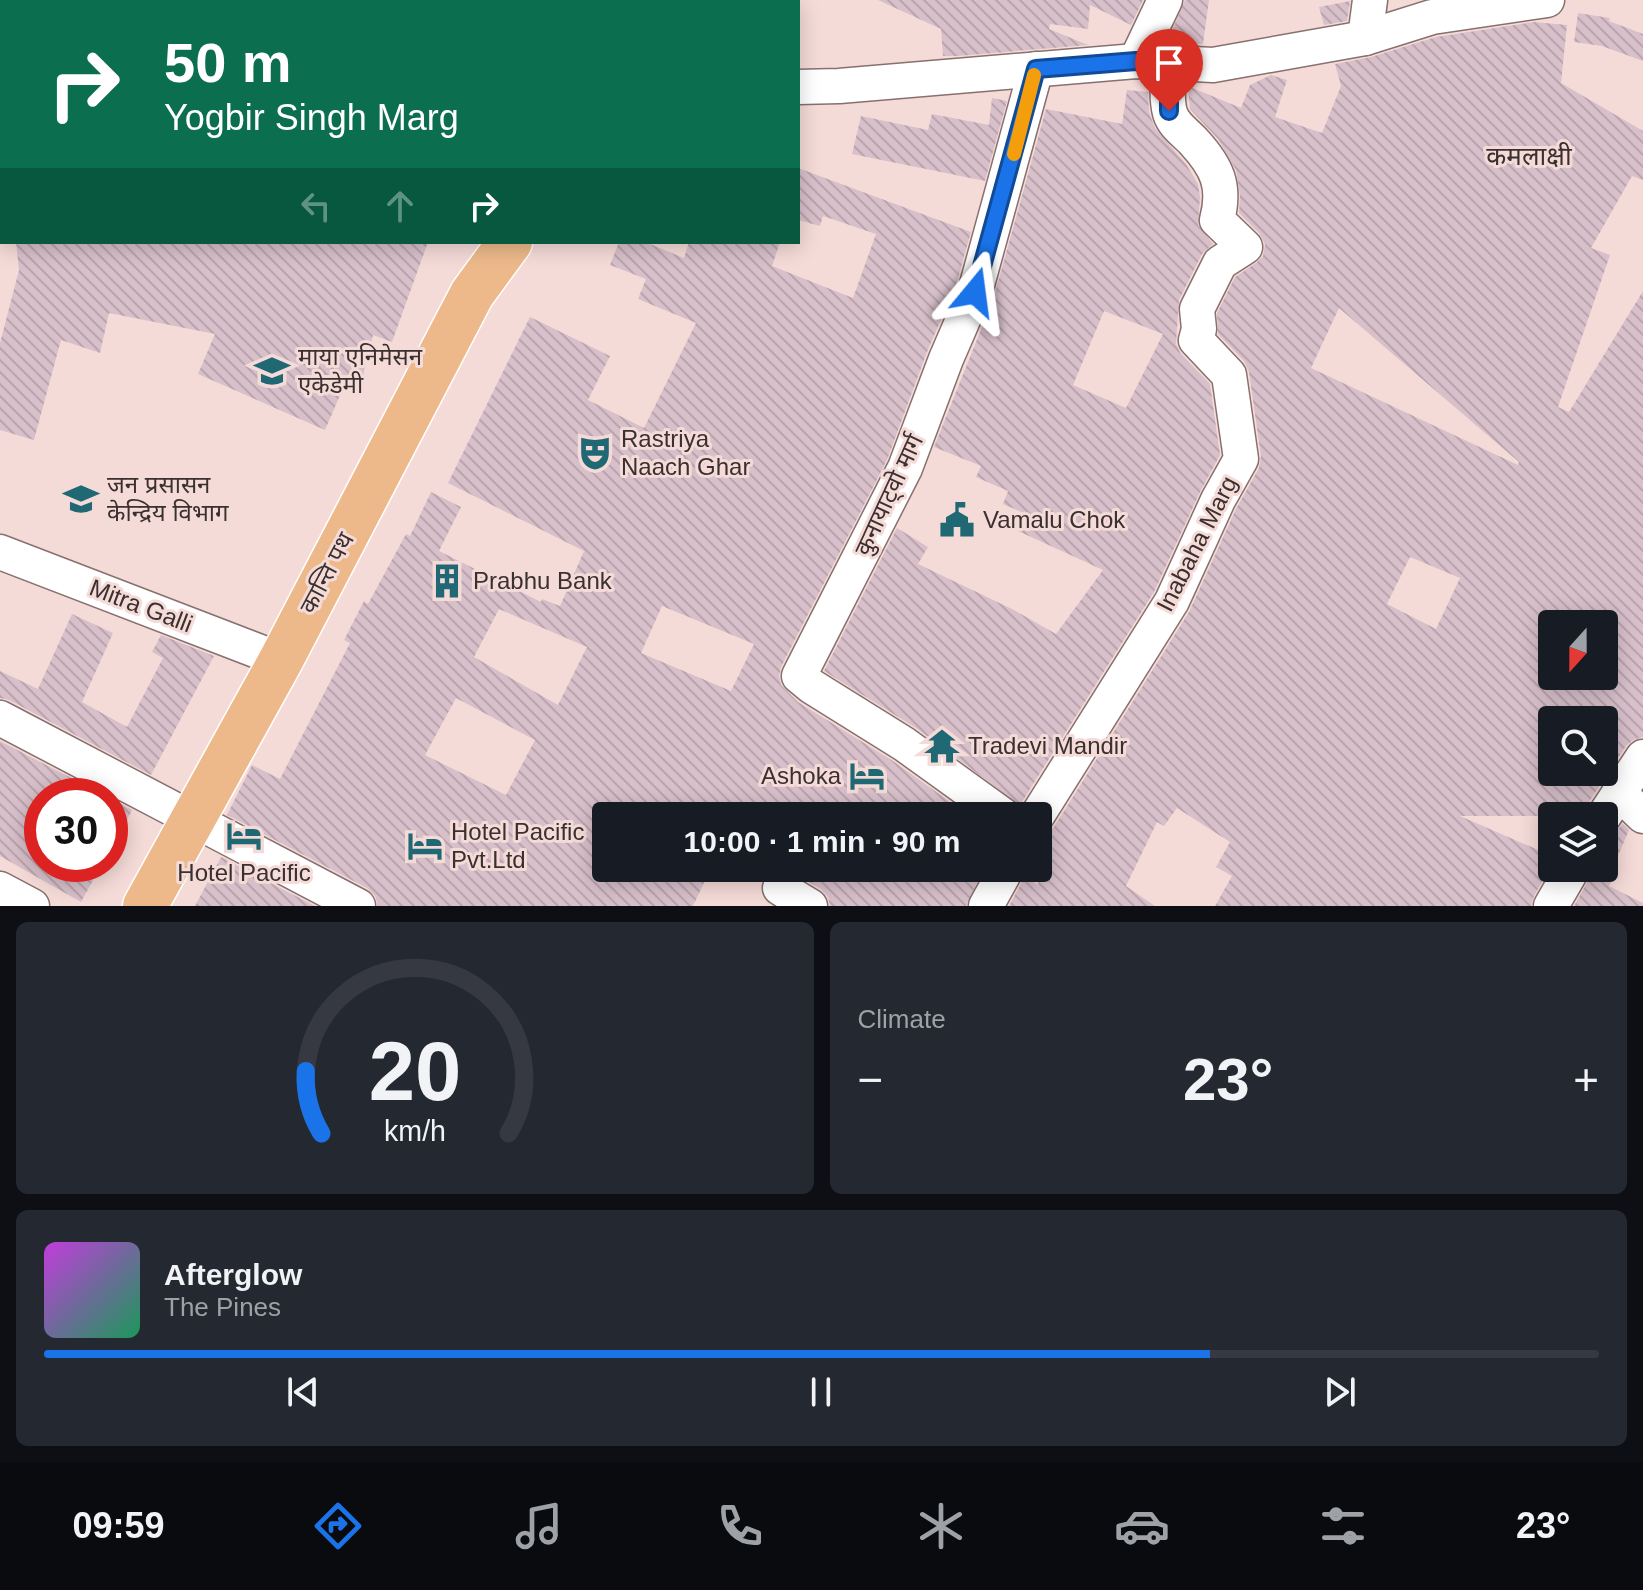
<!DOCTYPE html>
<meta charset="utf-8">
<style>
:root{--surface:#171b24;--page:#242831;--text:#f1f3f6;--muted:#9ea1a6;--line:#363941;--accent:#1a73e8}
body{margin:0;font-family:Arial,"Noto Sans Devanagari",sans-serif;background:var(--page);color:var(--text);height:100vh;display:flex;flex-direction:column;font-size:30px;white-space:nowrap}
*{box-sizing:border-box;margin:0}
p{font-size:26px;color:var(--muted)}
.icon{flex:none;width:44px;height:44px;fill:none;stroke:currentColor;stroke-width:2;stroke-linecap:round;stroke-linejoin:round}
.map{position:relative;height:906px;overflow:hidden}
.drawer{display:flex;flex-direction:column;gap:16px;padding:16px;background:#0d0f14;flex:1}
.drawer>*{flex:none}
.top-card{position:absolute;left:0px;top:0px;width:800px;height:244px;box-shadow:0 4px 20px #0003;background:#0b6e4f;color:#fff;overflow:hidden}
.needle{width:52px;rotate:201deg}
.fabs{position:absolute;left:1538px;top:610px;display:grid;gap:16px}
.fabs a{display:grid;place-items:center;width:80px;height:80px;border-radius:8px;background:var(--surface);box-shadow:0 4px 20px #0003;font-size:40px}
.speed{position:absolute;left:24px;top:778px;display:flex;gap:16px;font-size:40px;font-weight:700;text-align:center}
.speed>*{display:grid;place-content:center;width:104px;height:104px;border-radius:50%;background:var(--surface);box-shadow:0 4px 20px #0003;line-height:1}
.speed .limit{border:12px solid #d22;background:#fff;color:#111}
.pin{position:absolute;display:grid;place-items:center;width:68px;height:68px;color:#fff;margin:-82px -34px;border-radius:50% 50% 50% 0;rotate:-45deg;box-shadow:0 0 8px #0007}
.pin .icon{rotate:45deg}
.me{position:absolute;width:88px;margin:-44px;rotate:16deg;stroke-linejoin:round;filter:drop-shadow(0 0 6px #0008)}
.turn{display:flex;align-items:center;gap:28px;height:168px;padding:0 32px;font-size:36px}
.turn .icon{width:104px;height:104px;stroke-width:2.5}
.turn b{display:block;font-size:56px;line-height:68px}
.lanes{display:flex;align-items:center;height:76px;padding:0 32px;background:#0003;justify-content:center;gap:40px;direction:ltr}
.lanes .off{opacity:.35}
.big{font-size:60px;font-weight:800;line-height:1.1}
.drawer .tile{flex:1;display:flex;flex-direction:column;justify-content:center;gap:12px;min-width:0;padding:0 28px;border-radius:12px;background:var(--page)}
.drawer .dial{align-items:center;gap:0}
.dial svg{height:208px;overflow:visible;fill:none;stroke:var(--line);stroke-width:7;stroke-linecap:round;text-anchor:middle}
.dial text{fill:var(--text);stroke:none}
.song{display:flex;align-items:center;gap:24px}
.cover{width:96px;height:96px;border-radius:12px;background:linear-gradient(135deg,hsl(290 70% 55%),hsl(150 70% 35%))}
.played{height:8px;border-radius:4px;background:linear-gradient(90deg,var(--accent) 75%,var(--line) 75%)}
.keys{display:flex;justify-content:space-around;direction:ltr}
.heat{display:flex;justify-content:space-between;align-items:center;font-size:44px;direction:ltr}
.drawer .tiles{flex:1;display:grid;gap:16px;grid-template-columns:1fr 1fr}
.tile:last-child{grid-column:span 2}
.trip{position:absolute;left:592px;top:802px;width:460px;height:80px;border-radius:8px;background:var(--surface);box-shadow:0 4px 20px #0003;font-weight:800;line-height:80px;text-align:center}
.tabs{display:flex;height:128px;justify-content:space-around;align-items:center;background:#090b0e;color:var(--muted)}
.tabs .icon{width:56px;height:56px}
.tabs .current{color:var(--accent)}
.tabs b{font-size:36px;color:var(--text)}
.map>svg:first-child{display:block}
.building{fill:url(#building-back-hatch);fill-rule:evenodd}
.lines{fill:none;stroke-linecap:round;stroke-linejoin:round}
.street-casing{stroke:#87706e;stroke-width:37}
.primary-casing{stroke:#fff;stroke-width:47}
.street{stroke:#fff;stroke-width:34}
.primary{stroke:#edb98a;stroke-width:44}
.route-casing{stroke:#114b97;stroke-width:20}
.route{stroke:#1a73e8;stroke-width:14}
.slow{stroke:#f59e0b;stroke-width:14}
.labels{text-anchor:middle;stroke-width:6;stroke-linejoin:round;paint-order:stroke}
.poi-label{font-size:24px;fill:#3a302f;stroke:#f5dbd8;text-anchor:start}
.street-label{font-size:24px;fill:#3a302f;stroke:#f5dbd8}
.neighbourhood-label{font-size:26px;fill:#3a302f;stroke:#f5dbd8}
</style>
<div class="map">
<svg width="1643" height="906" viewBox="0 0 1643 906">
<defs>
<pattern id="building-back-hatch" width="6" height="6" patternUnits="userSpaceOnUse" patternTransform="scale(2)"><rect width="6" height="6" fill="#d8c0ca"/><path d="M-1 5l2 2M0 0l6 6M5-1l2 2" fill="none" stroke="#baa5ae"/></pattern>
</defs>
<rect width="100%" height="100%" fill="#f5dbd8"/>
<!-- building -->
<g class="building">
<path d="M 878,0 L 1143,0 L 1131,25 L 1090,5 L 1088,29 L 1050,24 L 1049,29 L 1088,45 L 958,56 L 943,56 L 941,29 Z"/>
<path d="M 1185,0 L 1209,0 L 1203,44 L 1168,40 Z"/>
<path d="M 1350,1 L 1347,21 L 1324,25 L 1319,7 Z"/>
<path d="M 1578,13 L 1610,18 L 1609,21 L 1643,34 L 1643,61 L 1602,46 L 1574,42 Z"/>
<path d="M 1534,22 L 1567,25 L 1561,83 L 1643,131 L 1643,180 L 1632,176 L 1591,248 L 1610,255 L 1558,407 L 1569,412 L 1643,291 L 1643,737 L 1633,740 L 1626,746 L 1587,805 L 1584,816 L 1460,816 L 1552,856 L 1552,864 L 1534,896 L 1531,906 L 1215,906 L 1232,876 L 1216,867 L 1230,842 L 1177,808 L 1164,826 L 1157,822 L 1126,886 L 1155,906 L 1009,906 L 1025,876 L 1038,885 L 1038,836 L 1047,833 L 1054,827 L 1189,612 L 1236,509 L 1259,468 L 1261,456 L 1249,372 L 1244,361 L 1218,334 L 1217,313 L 1235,277 L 1256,263 L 1263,256 L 1265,244 L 1259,233 L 1239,213 L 1240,196 L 1236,170 L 1218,139 L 1190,109 L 1188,86 L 1241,108 L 1250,85 L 1271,75 L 1287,80 L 1275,117 L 1322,133 L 1341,86 L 1335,64 L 1371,57 L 1436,37 ZM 1339,308 L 1519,462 L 1518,465 L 1311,368 ZM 1410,557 L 1460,578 L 1436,629 L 1387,604 ZM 1552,624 L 1604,624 L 1604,676 L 1552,676 ZM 1552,720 L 1604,720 L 1604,772 L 1552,772 Z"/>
<path d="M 1127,90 L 1148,92 L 1149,112 L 1155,128 L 1186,164 L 1198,184 L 1200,197 L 1198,225 L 1213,244 L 1202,254 L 1179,300 L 1176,344 L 1181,354 L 1210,384 L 1220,455 L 1200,492 L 1154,592 L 1020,805 L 916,728 L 824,671 L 897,528 L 928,547 L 918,564 L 1014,610 L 1056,634 L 1103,570 L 1018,531 L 1026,514 L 1003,504 L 1008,491 L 976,477 L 981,466 L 934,447 L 994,297 L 1046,109 L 1122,124 ZM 1104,311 L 1163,334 L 1126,408 L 1073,385 Z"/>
<path d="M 992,98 L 1007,101 L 985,181 L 852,154 L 861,116 L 928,130 L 932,114 L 989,125 Z"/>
<path d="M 798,168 L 971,232 L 956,285 L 927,352 L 887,460 L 781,667 L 779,676 L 781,685 L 798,702 L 893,761 L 970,816 L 716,816 L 692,806 L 687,816 L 606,816 L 606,868 L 711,868 L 693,906 L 378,906 L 375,896 L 367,888 L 227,815 L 252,765 L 280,779 L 350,643 L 344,640 L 364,601 L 368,604 L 406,534 L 410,536 L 431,492 L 461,507 L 439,551 L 541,602 L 542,599 L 560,606 L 584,551 L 448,483 L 530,317 L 610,356 L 588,400 L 644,428 L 696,323 L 638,299 L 646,279 L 610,265 L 619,242 L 645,242 L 684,258 L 689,242 L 780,242 L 772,266 L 853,298 L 876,234 L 823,216 L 820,226 L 798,220 ZM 662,606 L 754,644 L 731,691 L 641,653 ZM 499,609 L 587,647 L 558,705 L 474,657 ZM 456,698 L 535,740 L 506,795 L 425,755 Z"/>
<path d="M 16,242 L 428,242 L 392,342 L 373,335 L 362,380 L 348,377 L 325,430 L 198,374 L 215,334 L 109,313 L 100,353 L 61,340 L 34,440 L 0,430 L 0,343 L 19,270 Z"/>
<path d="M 72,614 L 113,633 L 82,702 L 127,727 L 163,658 L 152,652 L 161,635 L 214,656 L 151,775 L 9,700 L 0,698 L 0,671 L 38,689 Z"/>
<path d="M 0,741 L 106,796 L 42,796 L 42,864 L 102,864 L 81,902 L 0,856 Z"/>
<path d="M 110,798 L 132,810 L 110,853 Z"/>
<path d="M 1623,824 L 1629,830 L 1607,881 L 1611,882 L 1609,886 L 1643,903 L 1643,906 L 1574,906 L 1592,874 L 1604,879 L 1604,836 L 1614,833 Z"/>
<path d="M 221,857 L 315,906 L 195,906 Z"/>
<path d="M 754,868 L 984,868 L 966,906 L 830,906 L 828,897 L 821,889 L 790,871 L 780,868 L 766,875 Z"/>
</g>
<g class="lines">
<!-- street casing -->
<g class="street-casing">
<g id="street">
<path d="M 1365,38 L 1370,0"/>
<path d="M 1136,61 L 1165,0"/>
<path d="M 798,87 L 839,86 L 1136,61 L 1213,65 L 1365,38 L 1432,17 L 1547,0"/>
<path d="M 0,552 L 281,660"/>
<path d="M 0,718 L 358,906"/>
<path d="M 1619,793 L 1643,816"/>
<path d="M 1004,816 L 904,744 L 811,686 L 799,676 L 905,468 L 946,359 L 975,292 L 1036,69"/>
<path d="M 1037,816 L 1172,601 L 1218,500 L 1241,459 L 1229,375 L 1196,340 L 1199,329 L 1197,309 L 1220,263 L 1245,247 L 1217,220 C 1226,186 1217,167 1194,142 C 1185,132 1174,126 1170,113 C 1166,99 1168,79 1169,63"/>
<path d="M 1604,816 L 1643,757"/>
<path d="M 780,888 L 810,906"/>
<path d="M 0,889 L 32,906"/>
<path d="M 986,906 L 1007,868"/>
<path d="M 1551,906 L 1573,868"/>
</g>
</g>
<!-- primary casing -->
<g class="primary-casing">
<g id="primary">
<path d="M 741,2 L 742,0"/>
<path d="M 0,82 L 2,82"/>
<path d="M 145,906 L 281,660 L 472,294 L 510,242"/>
</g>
</g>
<!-- street -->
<use href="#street" class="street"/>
<!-- primary -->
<use href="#primary" class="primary"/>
</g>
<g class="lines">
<!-- route casing -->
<g class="route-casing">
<path id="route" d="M 975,292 L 1036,69 L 1136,61 L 1169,63 L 1169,111"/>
</g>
<!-- route -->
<use href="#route" class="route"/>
<!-- slow -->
<path class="slow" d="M 1014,154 L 1034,75"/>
</g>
<!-- icons -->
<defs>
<g id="school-bare" transform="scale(2.76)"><path d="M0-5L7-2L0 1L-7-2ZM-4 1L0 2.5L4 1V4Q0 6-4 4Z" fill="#1f6874" stroke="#f5dbd8" stroke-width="2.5" paint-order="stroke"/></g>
<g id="theatre-bare" transform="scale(2.76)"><path d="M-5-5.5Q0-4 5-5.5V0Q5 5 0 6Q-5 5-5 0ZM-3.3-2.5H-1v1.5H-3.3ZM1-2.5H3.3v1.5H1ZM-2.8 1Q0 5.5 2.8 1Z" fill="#1f6874" stroke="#f5dbd8" stroke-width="2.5" paint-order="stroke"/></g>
<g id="civic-bare" transform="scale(2.76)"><path d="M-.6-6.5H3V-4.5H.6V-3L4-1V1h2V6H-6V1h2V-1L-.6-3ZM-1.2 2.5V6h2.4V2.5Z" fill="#1f6874" stroke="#f5dbd8" stroke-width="2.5" paint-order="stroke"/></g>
<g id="building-bare" transform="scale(2.76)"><path d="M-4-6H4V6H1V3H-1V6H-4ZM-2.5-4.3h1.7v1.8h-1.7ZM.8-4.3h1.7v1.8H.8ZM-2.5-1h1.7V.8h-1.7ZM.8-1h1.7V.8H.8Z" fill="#1f6874" stroke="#f5dbd8" stroke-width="2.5" paint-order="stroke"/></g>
<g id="temple-bare" transform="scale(2.76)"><path d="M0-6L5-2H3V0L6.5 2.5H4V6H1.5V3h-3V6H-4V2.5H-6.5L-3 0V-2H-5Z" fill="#1f6874" stroke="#f5dbd8" stroke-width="2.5" paint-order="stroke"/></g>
<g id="hotel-bare" transform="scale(2.76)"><path d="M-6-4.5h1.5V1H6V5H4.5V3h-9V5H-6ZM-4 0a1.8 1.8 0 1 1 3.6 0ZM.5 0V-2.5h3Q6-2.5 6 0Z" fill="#1f6874" stroke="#f5dbd8" stroke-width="2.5" paint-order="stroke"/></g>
</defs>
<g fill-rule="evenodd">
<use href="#school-bare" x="272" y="371"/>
<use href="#theatre-bare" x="595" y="453"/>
<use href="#school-bare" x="81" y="499"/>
<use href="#civic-bare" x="957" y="520"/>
<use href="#building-bare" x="447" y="581"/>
<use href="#temple-bare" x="942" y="746"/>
<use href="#hotel-bare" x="867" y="776"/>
<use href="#hotel-bare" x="244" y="836"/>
<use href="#hotel-bare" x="425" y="846"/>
</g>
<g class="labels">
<!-- poi labels -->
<g class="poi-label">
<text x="298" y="365">माया एनिमेसन<tspan x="298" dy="28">एकेडेमी</tspan></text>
<text x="621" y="447">Rastriya<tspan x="621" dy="28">Naach Ghar</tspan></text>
<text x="107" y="493">जन प्रसासन<tspan x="107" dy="28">केन्द्रिय विभाग</tspan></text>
<text x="983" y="528">Vamalu Chok</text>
<text x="473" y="589">Prabhu Bank</text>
<text x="968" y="754">Tradevi Mandir</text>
<text x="841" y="784" text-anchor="end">Ashoka</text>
<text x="451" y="840">Hotel Pacific<tspan x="451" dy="28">Pvt.Ltd</tspan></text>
<text x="244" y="881" text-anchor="middle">Hotel Pacific</text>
</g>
<!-- street labels -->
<g class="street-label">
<text transform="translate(889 495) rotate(-65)" y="8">कुनायाट्वो मार्ग</text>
<text transform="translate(1197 544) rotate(-63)" y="8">Inabaha Marg</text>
<text transform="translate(327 573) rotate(-62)" y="8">कान्ति पथ</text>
<text transform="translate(141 606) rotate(21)" y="8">Mitra Galli</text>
</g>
<!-- neighbourhood labels -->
<g class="neighbourhood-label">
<text x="1529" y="165">कमलाक्षी</text>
</g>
</g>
</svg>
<div class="fabs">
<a><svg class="needle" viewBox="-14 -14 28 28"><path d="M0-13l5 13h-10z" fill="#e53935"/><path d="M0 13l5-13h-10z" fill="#9ea1a6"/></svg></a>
<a><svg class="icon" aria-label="search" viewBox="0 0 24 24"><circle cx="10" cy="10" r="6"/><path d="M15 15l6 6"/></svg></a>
<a><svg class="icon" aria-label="layers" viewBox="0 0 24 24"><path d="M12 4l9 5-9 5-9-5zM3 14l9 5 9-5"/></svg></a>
</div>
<div class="speed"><div class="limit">30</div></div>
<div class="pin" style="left:1169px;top:111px;background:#d93025"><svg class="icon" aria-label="arrive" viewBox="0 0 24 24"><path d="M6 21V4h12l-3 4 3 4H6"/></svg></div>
<svg class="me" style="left:975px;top:292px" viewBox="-20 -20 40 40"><path d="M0-17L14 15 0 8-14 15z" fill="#1a73e8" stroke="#fff" stroke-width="4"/></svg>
<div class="trip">10:00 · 1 min · 90 m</div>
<div class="top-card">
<div class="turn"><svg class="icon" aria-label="right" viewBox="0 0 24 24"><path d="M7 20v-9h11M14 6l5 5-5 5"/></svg><div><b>50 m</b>Yogbir Singh Marg</div></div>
<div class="lanes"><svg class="icon off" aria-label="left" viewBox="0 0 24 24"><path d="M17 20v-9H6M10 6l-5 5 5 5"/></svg><svg class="icon off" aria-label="ahead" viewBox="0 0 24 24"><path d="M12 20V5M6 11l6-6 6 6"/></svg><svg class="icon" aria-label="right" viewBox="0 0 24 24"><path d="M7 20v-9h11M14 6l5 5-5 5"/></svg></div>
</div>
</div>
<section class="drawer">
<div class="tiles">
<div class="tile dial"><svg viewBox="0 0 100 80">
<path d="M14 69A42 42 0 1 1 86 69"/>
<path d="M14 69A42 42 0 0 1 8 45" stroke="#1a73e8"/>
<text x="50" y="56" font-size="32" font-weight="700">20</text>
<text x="50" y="72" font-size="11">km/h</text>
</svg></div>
<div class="tile"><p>Climate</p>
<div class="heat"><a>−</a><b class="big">23°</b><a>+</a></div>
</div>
<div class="tile">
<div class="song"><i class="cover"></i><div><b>Afterglow</b><p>The Pines</p></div></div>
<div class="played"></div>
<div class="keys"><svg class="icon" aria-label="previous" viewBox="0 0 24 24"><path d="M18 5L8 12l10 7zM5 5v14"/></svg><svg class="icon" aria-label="pause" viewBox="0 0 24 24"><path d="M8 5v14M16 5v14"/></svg><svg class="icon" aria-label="next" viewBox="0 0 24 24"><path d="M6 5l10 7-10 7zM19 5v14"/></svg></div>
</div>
</div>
</section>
<nav class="tabs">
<b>09:59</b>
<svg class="icon current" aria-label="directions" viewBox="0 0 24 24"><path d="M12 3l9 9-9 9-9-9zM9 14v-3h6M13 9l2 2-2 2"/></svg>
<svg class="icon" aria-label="music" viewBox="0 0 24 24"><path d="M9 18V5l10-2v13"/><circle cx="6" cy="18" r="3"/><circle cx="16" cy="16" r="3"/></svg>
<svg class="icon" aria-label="phone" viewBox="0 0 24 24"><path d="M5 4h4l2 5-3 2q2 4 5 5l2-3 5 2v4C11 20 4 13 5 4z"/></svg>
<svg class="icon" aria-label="climate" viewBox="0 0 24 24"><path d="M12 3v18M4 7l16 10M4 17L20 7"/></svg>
<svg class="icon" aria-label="car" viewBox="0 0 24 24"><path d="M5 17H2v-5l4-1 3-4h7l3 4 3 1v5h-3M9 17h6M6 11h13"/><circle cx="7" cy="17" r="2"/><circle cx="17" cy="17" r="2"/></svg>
<svg class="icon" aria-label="filters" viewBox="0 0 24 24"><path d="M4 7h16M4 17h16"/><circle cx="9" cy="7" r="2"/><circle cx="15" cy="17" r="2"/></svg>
<b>23°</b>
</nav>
